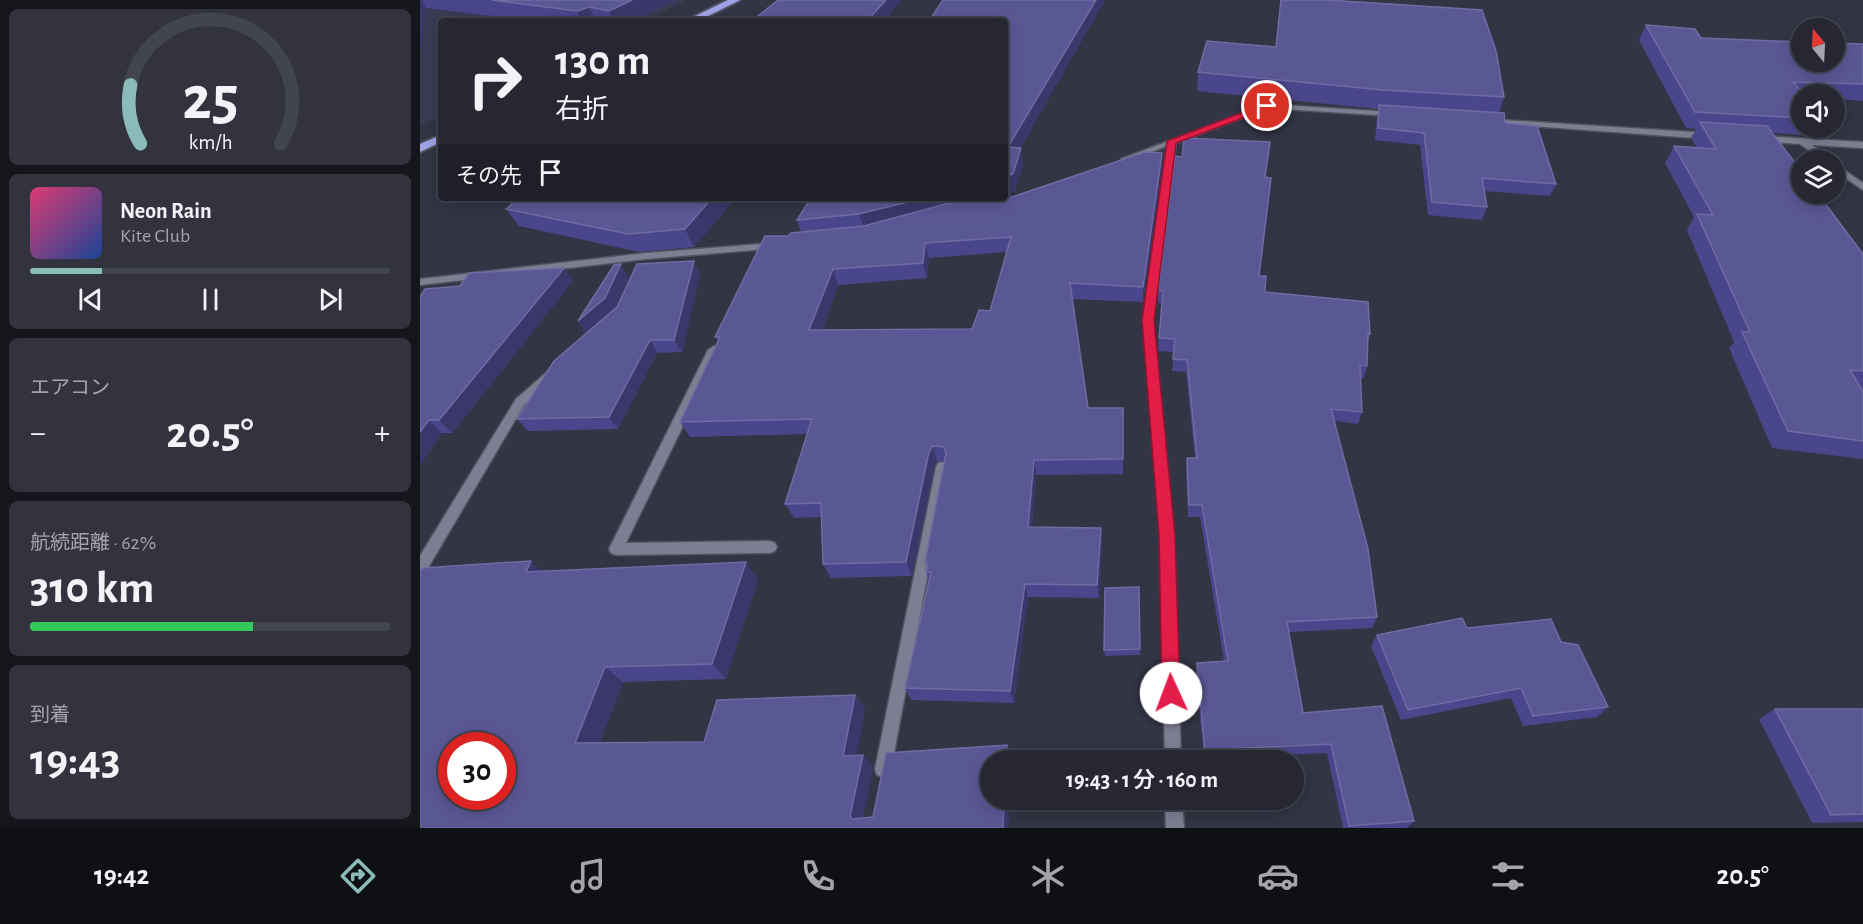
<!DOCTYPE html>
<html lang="ja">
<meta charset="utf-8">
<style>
:root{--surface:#262733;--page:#32333f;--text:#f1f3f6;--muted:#a4a5ac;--line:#42444e;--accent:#8bbbb9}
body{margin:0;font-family:"Alegreya Sans","Noto Sans JP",sans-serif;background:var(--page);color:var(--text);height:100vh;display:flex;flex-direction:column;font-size:22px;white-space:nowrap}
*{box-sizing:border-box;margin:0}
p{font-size:20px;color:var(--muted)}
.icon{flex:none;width:33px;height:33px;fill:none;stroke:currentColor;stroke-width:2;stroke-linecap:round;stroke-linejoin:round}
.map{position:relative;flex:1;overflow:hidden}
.sheet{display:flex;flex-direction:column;gap:9px;padding:9px;background:#15151c;width:420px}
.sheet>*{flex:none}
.hud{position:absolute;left:18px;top:18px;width:570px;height:183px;border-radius:6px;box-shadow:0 3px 15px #0003,0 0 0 2px var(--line);background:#262733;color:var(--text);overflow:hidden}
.needle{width:39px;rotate:342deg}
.fabs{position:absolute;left:1371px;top:18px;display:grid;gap:12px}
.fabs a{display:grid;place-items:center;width:54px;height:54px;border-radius:50%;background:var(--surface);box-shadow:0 3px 15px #0003,0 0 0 2px var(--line);font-size:30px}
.speed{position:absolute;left:18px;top:732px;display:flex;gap:12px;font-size:30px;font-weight:700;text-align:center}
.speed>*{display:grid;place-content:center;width:78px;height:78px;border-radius:50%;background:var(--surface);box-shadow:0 3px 15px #0003,0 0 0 2px var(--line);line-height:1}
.speed .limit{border:9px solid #d22;background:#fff;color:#111}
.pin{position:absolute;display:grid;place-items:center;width:51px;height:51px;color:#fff;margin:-26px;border:3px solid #fff;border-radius:50%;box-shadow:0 2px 6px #0007}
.me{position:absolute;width:66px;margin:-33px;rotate:358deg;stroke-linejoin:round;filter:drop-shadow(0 0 4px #0008)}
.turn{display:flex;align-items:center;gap:21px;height:126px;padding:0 18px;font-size:27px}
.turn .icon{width:78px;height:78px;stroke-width:2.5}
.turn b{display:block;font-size:42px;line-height:51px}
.then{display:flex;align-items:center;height:57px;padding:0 18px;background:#0003;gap:12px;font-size:22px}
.big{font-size:45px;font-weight:600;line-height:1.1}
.sheet .widget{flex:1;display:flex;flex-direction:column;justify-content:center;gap:9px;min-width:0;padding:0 21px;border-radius:9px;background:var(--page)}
.sheet .dial{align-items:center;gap:0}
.dial svg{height:156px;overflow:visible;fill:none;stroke:var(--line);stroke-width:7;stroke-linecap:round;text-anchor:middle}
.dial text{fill:var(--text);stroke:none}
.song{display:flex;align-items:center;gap:18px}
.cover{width:72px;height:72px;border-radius:9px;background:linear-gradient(135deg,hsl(340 70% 55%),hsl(220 70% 35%))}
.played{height:6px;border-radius:3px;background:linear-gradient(90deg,var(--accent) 20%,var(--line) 20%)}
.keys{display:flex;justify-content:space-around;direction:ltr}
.heat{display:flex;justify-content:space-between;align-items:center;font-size:33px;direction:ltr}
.charge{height:9px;border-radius:4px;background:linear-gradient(90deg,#34c759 62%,var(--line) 0)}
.trip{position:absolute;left:560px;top:750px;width:324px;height:60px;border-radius:30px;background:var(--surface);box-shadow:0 3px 15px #0003,0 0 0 2px var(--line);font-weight:600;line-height:60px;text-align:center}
.dock{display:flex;height:96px;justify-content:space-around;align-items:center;background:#0f1014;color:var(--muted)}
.dock .icon{width:42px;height:42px}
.dock .current{color:var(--accent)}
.dock b{font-size:27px;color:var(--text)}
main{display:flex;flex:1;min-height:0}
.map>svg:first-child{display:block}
.built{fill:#3a3b52}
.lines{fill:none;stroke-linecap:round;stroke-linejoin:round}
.minor-casing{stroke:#51525f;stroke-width:3}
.trunk-casing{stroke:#51525f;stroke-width:4}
.minor{fill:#7d7e91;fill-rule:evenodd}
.trunk{fill:#a0a3e5;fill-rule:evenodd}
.wall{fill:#4a468b;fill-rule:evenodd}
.shaded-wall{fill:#3a386a}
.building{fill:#5a5795;stroke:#6e6ca2;stroke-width:1.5;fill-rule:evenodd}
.route{fill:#e11d48;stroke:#92132f;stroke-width:1.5}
</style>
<main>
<section class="sheet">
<div class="widget dial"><svg viewBox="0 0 100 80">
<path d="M14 69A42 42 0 1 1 86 69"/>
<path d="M14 69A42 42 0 0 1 9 39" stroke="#8bbbb9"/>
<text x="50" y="56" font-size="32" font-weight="700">25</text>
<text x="50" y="72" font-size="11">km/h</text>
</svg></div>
<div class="widget">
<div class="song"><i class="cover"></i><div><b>Neon Rain</b><p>Kite Club</p></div></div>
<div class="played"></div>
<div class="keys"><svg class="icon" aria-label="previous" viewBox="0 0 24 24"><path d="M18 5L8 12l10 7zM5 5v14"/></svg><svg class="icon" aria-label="pause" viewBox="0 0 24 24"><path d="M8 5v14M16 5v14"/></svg><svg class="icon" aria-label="next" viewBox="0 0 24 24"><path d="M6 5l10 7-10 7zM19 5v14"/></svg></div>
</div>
<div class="widget"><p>エアコン</p>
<div class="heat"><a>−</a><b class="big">20.5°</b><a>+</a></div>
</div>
<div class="widget"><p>航続距離 · 62%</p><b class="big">310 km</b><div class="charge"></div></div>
<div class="widget"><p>到着</p><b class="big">19:43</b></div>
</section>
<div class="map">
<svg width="1443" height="828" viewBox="0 0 1443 828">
<rect width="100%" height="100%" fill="#333444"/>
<!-- built -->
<path class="built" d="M 0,0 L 267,0 L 226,21 L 21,21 L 21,116 L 0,126 Z"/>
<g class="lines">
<!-- minor casing -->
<g class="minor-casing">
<g id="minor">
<path d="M 847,104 L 972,112 L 976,114 L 972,116 L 848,108 L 756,143 L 733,320 L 754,535 L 761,760 L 745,760 L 740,535 L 723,320 L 747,146 L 708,161 L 701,159 Z"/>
<path d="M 1067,119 L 1289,133 L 1293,136 L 1289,139 L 1070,123 L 1066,121 Z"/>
<path d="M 1342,136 L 1443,142 L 1443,148 L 1392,145 L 1412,160 L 1403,160 L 1380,144 L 1339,141 L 1338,139 Z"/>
<path d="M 1414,163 L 1443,183 L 1443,190 L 1414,170 Z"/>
<path d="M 355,243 L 360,246 L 358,248 L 226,259 L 0,285 L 0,279 L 226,253 Z"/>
<path d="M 294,346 L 300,350 L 206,543 L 350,541 L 355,543 L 357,547 L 355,551 L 350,553 L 196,555 L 191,553 L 189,549 L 191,545 L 288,350 Z"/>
<path d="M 131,371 L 135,372 L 137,375 L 135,378 L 104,405 L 5,573 L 0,575 L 0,556 L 96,399 L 127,372 Z"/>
<path d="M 522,462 L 526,463 L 528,467 L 471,769 L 469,775 L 463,777 L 457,775 L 455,769 L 516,467 L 518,463 Z"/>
<path d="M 745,800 L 762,800 L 764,828 L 746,828 Z"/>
</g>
</g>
<!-- trunk casing -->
<g class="trunk-casing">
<g id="trunk">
<path d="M 308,0 L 320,0 L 278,21 L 265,21 Z"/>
<path d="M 21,135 L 21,142 L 0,152 L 0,144 Z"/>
</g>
</g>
<!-- minor -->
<use href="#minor" class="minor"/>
<!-- trunk -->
<use href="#trunk" class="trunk"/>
</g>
<!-- wall -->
<g class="wall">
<path d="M 0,0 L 256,0 L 213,21 L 107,21 L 7,8 Z"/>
<path d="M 523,0 L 685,0 L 600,148 L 603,165 L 595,191 L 590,193 L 591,197 L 742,168 L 723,302 L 652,299 L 668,408 L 703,408 L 703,474 L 616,475 L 612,527 L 682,542 L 679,598 L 608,597 L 594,703 L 491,700 L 485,688 L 509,580 L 506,572 L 507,567 L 505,562 L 524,462 L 517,461 L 514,467 L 492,576 L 411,578 L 403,564 L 401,517 L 374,518 L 365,504 L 387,434 L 270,437 L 260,422 L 298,341 L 295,337 L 368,236 L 381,232 L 377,220 ZM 587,252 L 570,311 L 552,329 L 402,330 L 418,285 L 507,278 L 509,258 Z"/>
<path d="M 1226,25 L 1281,38 L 1443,44 L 1443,101 L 1414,99 L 1414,94 L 1382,94 L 1382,128 L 1402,128 L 1396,136 L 1353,133 L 1443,254 L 1443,389 L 1441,389 L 1443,392 L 1443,459 L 1352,448 L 1309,348 L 1314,342 L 1267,230 L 1274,217 L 1245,163 L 1254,146 L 1277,148 L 1271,138 L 1276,129 L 1266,128 L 1219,40 Z"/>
<path d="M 778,72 L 1084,97 L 1079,113 L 1085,123 L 1136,184 L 1130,196 L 1064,191 L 1067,207 L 1062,220 L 1008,215 L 1000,145 L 955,140 L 957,117 L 959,109 L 777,91 Z"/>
<path d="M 762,157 L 845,177 L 839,276 L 845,292 L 950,334 L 948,342 L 947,366 L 944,378 L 940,378 L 942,412 L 938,424 L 915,421 L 957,617 L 952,628 L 869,632 L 883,713 L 994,821 L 987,828 L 923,828 L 907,753 L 784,759 L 776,673 L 777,663 L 804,661 L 780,517 L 768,517 L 766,470 L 767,458 L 775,458 L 766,372 L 752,371 L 754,352 L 738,351 L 742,303 L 738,303 L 738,290 Z"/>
<path d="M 315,198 L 274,247 L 219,252 L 99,226 L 86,209 Z"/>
<path d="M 144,268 L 153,281 L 32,433 L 22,433 L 0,465 L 0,297 L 40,286 Z"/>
<path d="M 280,274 L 262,352 L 237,353 L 198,429 L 108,431 L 97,419 L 166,334 L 158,321 L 209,278 L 195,309 Z"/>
<path d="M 122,571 L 338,579 L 306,679 L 203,682 L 180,742 L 284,742 L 435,695 L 445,709 L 436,755 L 453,767 L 443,818 L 453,817 L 587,745 L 592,758 L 588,828 L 0,828 Z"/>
<path d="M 719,587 L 720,655 L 685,656 L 684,650 Z"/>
<path d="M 1047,628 L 1141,642 L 1188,707 L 1177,717 L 1103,726 L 1091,698 L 981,720 L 951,646 L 957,635 Z"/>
<path d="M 1355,709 L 1443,709 L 1443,822 L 1392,823 L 1339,719 Z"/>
</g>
<!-- shaded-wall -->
<g class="shaded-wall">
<path d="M 0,0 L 2,0 L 7,8 L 0,56 Z"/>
<path d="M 212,0 L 256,0 L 213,21 L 194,21 L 189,11 Z"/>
<path d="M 466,0 L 482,0 L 465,21 L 447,21 Z"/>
<path d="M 676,0 L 685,0 L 591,164 L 588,147 Z"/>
<path d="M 169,7 L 176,21 L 162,21 L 157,11 Z"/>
<path d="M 601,148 L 603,165 L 595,191 L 590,193 L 592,202 L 588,214 L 585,195 L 585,177 Z"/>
<path d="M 742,153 L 742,168 L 723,302 L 723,287 Z"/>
<path d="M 292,198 L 315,198 L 274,247 L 265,229 Z"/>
<path d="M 504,198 L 574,198 L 445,232 L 439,214 Z"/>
<path d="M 505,243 L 509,258 L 507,278 L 503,263 Z"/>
<path d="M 274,261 L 280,274 L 262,352 L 254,340 Z"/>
<path d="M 201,264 L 209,278 L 194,312 L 167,335 L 158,321 Z"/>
<path d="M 144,268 L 153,281 L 32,433 L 19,420 Z"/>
<path d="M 413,269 L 418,285 L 396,345 L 389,330 Z"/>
<path d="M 230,340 L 237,353 L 198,429 L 189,417 Z"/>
<path d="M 9,420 L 22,433 L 0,465 L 0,432 Z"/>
<path d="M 513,446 L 517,461 L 514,467 L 492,576 L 486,562 L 509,452 Z"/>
<path d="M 614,460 L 616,475 L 611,541 L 608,527 Z"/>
<path d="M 681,528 L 682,542 L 679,598 L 677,585 Z"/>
<path d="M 111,561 L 130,578 L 106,572 Z"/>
<path d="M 326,562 L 338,579 L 306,679 L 292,664 Z"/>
<path d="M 605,584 L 608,597 L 594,703 L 590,691 Z"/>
<path d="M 185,667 L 203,682 L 175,756 L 155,743 Z"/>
<path d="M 435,695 L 445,709 L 434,769 L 423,756 Z"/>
<path d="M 587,745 L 592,758 L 592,760 L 586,760 Z"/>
<path d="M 443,755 L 453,767 L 441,828 L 430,816 Z"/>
<path d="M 584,800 L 590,800 L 588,828 L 583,828 Z"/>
</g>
<!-- building -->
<g class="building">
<path d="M 72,0 L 212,0 L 189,11 L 169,7 L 157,11 Z"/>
<path d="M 358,0 L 466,0 L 447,21 L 317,21 L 322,17 L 334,19 Z"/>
<path d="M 523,0 L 676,0 L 588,147 L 601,148 L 593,174 L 585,177 L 585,21 L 509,21 Z"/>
<path d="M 861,0 L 907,0 L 1062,10 L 1076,51 L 1084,97 L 962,90 L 778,72 L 787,41 L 856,47 Z"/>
<path d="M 1226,25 L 1275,29 L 1281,38 L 1382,42 L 1382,62 L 1414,62 L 1414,43 L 1443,44 L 1443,84 L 1373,82 L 1384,94 L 1382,94 L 1382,118 L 1275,112 Z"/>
<path d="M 959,105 L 1084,113 L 1085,123 L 1117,126 L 1136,184 L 1062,178 L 1067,207 L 1012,202 L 1004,133 L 958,128 Z"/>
<path d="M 1280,122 L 1347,126 L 1382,172 L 1382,194 L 1398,194 L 1443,254 L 1443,371 L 1430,370 L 1443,392 L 1443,441 L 1368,431 L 1322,332 L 1330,332 L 1277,214 L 1293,215 L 1254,146 L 1296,149 Z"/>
<path d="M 764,138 L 850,142 L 845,177 L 851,178 L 839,276 L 846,276 L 845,292 L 948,302 L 950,334 L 948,334 L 947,366 L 940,365 L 942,412 L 911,409 L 948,549 L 957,617 L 867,622 L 883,713 L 962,706 L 994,821 L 929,826 L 911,744 L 785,750 L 777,663 L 808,661 L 782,505 L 769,505 L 767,458 L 777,458 L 767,360 L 753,359 L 755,339 L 739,338 L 743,291 L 738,290 L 755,156 L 762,157 Z"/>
<path d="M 725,152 L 742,153 L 723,287 L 650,283 L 668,408 L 703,408 L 703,459 L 614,460 L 608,527 L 681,528 L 677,585 L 605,584 L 590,691 L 485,688 L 511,572 L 506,572 L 508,562 L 505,562 L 526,453 L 524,447 L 513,446 L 509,452 L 486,562 L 403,564 L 401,503 L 365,504 L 392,419 L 260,422 L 300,337 L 295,337 L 345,236 L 368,236 L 371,233 L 444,226 L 548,198 L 585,198 L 585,188 L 589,187 L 586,199 ZM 591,237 L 570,311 L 559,310 L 552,329 L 389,330 L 413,269 L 503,263 L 505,243 Z"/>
<path d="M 99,198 L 292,198 L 265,229 L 208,234 L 86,209 Z"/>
<path d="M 391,198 L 504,198 L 439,214 L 377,220 Z"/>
<path d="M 274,261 L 254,340 L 230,340 L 189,417 L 97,419 L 134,361 L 197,307 L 217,264 Z"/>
<path d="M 201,264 L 185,298 L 158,321 L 194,265 Z"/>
<path d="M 144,268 L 19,420 L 9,420 L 0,432 L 0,297 L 5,289 L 40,286 L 49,273 Z"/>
<path d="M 111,561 L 106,572 L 326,562 L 292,664 L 185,667 L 155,743 L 284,742 L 297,700 L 435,695 L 423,756 L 443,755 L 430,816 L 432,819 L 453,817 L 466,753 L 587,745 L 586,760 L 570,760 L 570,800 L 584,800 L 583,828 L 0,828 L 0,571 L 2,568 ZM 32,746 L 82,746 L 82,796 L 32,796 Z"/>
<path d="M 719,587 L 720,649 L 684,650 L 685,588 Z"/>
<path d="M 1042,618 L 1047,628 L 1131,619 L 1141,642 L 1158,645 L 1188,707 L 1113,716 L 1101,688 L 988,710 L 957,635 Z"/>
<path d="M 1355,709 L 1443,709 L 1443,814 L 1411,815 Z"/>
</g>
<!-- route -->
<path class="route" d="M 847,103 L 851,106 L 850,108 L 756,143 L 734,320 L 755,535 L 760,693 L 757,699 L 751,702 L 745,699 L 742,693 L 739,535 L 722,320 L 747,141 Z"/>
</svg>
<div class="fabs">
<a><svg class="needle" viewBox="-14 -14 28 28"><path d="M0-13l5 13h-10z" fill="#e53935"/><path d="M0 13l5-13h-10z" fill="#a4a5ac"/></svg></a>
<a><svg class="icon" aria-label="sound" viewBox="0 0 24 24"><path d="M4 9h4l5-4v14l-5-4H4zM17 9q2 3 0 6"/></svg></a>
<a><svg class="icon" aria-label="layers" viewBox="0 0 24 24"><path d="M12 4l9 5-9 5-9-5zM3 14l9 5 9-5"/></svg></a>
</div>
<div class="speed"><div class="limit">30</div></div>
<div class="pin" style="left:847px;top:106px;background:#d93025"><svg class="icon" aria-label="arrive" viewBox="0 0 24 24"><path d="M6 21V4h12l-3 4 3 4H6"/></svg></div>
<svg class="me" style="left:751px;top:693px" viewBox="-20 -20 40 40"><circle r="19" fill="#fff"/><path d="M0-13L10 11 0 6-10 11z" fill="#e11d48"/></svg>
<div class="trip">19:43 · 1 分 · 160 m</div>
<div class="hud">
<div class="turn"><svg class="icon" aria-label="right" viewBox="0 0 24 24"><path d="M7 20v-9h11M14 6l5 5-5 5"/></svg><div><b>130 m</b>右折</div></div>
<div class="then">その先<svg class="icon" aria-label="arrive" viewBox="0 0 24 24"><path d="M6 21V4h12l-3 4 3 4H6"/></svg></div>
</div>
</div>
</main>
<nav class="dock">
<b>19:42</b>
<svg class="icon current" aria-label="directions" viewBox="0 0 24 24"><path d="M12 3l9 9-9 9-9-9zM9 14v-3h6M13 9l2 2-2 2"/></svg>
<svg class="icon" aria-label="music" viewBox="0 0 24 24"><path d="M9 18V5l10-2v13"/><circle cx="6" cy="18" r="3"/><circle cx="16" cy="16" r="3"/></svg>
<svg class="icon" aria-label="phone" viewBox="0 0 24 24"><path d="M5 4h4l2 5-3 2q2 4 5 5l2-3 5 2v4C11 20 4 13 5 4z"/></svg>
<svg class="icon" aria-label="climate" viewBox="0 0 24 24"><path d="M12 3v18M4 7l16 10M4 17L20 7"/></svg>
<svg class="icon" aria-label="car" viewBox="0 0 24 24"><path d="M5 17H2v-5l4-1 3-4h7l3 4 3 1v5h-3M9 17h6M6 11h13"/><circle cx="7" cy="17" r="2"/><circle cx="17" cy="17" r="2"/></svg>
<svg class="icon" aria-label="filters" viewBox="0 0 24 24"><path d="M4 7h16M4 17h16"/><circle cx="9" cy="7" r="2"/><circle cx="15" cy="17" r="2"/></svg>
<b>20.5°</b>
</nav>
